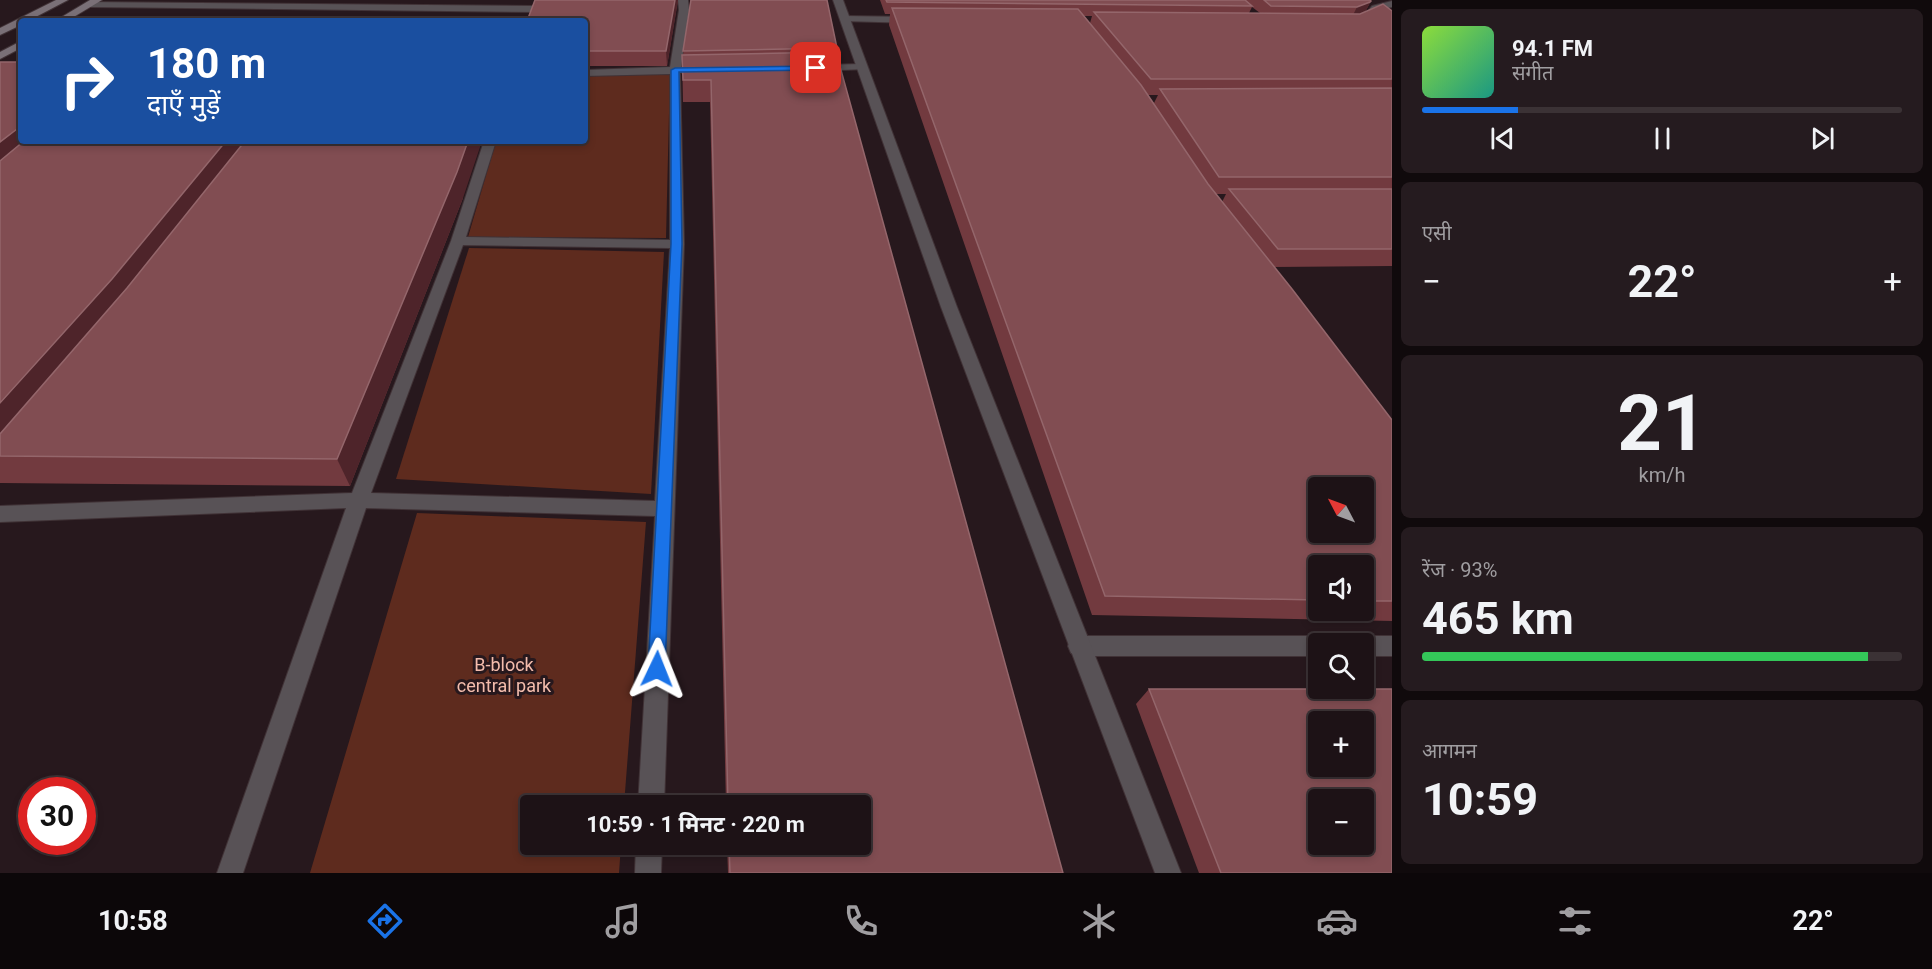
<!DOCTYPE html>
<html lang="hi">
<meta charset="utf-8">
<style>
:root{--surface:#1d1216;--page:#251b1f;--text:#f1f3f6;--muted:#a09ea1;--line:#3b3235;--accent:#1a73e8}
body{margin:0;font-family:Roboto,"Noto Sans Devanagari",sans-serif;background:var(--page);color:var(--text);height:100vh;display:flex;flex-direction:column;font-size:22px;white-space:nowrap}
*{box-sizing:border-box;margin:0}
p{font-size:20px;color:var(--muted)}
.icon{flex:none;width:33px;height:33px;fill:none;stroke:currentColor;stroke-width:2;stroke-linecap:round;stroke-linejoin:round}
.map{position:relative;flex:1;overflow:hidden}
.panel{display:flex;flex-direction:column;gap:9px;padding:9px;background:#100a0c;width:540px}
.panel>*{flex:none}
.top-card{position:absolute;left:18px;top:18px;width:570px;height:126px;border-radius:6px;box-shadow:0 3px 9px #0003,0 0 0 2px var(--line);background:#1a4fa0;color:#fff;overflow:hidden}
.needle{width:39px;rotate:311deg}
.tools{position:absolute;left:1308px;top:477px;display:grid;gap:12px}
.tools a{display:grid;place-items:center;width:66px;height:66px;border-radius:6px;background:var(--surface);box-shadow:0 3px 9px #0003,0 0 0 2px var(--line);font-size:30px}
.speed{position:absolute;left:18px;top:777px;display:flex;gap:12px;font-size:30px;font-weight:700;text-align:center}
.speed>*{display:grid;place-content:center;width:78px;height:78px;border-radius:50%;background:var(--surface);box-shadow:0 3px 9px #0003,0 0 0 2px var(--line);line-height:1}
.speed .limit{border:9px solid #d22;background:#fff;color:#111}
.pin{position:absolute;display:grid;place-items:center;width:51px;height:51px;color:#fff;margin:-26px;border-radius:12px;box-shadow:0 3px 9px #0006}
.me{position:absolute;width:66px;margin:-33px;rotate:2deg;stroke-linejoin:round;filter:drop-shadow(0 0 4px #0008)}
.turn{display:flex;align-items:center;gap:21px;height:126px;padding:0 30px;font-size:27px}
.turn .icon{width:78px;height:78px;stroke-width:2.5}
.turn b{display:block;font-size:42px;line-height:51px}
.big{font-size:45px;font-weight:700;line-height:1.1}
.panel .card{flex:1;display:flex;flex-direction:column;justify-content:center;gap:9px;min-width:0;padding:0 21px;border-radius:9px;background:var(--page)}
.panel .dial{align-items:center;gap:0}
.dial b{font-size:78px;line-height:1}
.song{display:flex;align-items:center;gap:18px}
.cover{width:72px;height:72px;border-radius:9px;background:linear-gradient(135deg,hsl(90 70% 55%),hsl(170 70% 35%))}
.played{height:6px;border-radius:3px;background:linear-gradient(90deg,var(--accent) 20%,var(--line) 20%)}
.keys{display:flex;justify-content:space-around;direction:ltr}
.heat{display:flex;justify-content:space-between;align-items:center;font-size:33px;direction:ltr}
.charge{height:9px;border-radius:4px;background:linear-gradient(90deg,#34c759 93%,var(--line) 0)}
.trip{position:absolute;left:520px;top:795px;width:351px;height:60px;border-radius:6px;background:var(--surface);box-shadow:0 3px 9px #0003,0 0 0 2px var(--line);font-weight:700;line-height:60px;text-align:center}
.menu{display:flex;height:96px;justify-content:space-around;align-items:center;background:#0c0709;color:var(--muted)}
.menu .icon{width:42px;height:42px}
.menu .selected{color:var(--accent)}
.menu b{font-size:27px;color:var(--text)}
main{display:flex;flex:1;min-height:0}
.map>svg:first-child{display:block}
.green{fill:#5e2b1e}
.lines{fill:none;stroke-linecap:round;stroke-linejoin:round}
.minor-casing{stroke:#403236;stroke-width:2}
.tertiary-casing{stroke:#403236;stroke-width:2}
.secondary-casing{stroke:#403236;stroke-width:2}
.minor{fill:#585256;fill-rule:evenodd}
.tertiary{fill:#585256;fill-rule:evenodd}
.secondary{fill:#7a7077;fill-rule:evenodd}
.wall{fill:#723a3f;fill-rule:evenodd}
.shaded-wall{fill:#4e242a}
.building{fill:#814d52;stroke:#94666b;stroke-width:1.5;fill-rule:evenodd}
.route{fill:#1a73e8;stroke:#114b97;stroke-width:1.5}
.labels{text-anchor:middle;stroke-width:6;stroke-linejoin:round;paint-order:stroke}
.near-park-label{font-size:18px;fill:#f4bcac;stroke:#27181d}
</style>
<main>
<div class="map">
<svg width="1392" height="873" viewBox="0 0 1392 873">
<rect width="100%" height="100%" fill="#27181d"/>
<!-- green -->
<g class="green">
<path d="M 670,72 L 666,238 L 468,237 L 496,141 L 585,141 L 585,75 Z"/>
<path d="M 469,248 L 664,252 L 651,494 L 396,479 Z"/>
<path d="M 417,513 L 646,522 L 624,805 L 531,806 L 531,844 L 621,845 L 619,873 L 310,873 Z"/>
</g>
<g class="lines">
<!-- minor casing -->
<g class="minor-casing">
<g id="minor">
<path d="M 678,0 L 688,0 L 689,10 L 681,67 L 690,70 L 680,73 L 684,244 L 664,806 L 638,806 L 655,516 L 366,508 L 243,873 L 217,873 L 346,508 L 0,522 L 0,506 L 352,493 L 451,241 L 484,141 L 496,141 L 466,237 L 670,240 L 670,74 L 585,76 L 585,70 L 670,67 L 679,10 ZM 463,245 L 670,248 L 655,501 L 371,493 Z"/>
<path d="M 1392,1 L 1392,7 L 1378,10 L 1370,21 L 1362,19 L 1372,6 Z"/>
<path d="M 87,2 L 537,6 L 542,9 L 537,12 L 90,7 L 85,4 Z"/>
<path d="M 845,16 L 914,17 L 919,20 L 914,23 L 842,21 L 840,19 Z"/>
<path d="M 862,64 L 866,65 L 866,69 L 818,71 L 813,68 L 818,65 Z"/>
<path d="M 1079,636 L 1318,636 L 1326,639 L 1328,644 L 1318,644 L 1318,656 L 1079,656 L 1071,653 L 1068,646 L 1071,639 Z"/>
<path d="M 1364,636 L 1392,636 L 1392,656 L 1364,656 L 1364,644 L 1354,644 L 1356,639 Z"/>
<path d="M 636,844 L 662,844 L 661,873 L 635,873 Z"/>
</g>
</g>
<!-- tertiary casing -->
<g class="tertiary-casing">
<path id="tertiary" d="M 833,0 L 843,0 L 957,307 L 1181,873 L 1155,873 L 941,307 Z"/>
</g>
<!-- secondary casing -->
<g class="secondary-casing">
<g id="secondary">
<path d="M 56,0 L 68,0 L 28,21 L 21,21 L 21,25 L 0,35 L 0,28 Z"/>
<path d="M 90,0 L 102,0 L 67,21 L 55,21 Z"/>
<path d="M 21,41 L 21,48 L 0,59 L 0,52 Z"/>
</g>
</g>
<!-- minor -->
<use href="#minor" class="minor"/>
<!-- tertiary -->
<use href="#tertiary" class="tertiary"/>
<!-- secondary -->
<use href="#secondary" class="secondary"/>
</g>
<!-- wall -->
<g class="wall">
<path d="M 678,0 L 667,66 L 585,66 L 585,21 Z"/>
<path d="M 690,0 L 827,0 L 837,48 L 836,52 L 1063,873 L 728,873 L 727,844 L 861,844 L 861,806 L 726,806 L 710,102 L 683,102 L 682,55 L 683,55 L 690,3 Z"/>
<path d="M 880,0 L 1370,0 L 1371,1 L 1365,12 L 1392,11 L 1392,266 L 1274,267 L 1392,420 L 1392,621 L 1092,615 L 889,25 L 890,14 L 885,14 ZM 1252,7 L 1260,13 L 1249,13 ZM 1084,16 L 1092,16 L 1090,23 ZM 1148,95 L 1158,95 L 1154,103 ZM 1216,194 L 1226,194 L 1222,202 ZM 1318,566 L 1364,566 L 1364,610 L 1318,610 Z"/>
<path d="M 0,62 L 21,141 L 463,198 L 350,486 L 0,483 Z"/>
<path d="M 1149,689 L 1392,873 L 1199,873 L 1136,704 Z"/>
</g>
<!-- shaded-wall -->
<g class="shaded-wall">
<path d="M 675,0 L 678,0 L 667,66 L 666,51 Z"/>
<path d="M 1371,1 L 1364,14 L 1351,19 L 1357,7 Z"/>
<path d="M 21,126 L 21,141 L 48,141 L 0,181 L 0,142 Z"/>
<path d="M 226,141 L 257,141 L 0,456 L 0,403 Z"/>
<path d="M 468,141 L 482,141 L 463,198 L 350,486 L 337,459 Z"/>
</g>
<!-- building -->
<g class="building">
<path d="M 535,0 L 675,0 L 666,51 L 585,51 L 585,21 L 527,21 Z"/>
<path d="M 691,0 L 827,0 L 837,48 L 683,51 Z"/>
<path d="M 886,0 L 1245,0 L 1252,6 L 887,2 Z"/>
<path d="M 1264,0 L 1370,0 L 1371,1 L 1370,2 L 1357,7 L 1271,6 Z"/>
<path d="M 1383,4 L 1392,11 L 1392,79 L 1151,79 L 1094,12 L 1360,14 Z"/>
<path d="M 892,8 L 1078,9 L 1141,85 L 1208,184 L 1292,289 L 1392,420 L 1392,601 L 1364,601 L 1364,566 L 1318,566 L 1318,600 L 1105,596 ZM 1318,488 L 1364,488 L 1364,532 L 1318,532 Z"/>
<path d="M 836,52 L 1063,873 L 730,873 L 729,844 L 861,844 L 861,806 L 728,806 L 711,80 L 683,80 L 682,55 Z"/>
<path d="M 0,62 L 21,62 L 21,126 L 0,142 Z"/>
<path d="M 1392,88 L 1392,177 L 1219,177 L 1160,89 Z"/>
<path d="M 24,141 L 226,141 L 112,279 L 0,403 L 0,161 Z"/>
<path d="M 245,141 L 468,141 L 457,172 L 337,459 L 0,456 L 0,434 L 127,288 Z"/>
<path d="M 1229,189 L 1392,189 L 1392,249 L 1278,249 Z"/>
<path d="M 1149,689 L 1392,689 L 1392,873 L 1221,873 ZM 1318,722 L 1364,722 L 1364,766 L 1318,766 ZM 1318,800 L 1364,800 L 1364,844 L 1318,844 Z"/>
</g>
<!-- route -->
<path class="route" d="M 816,66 L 818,66 L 818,70 L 679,72 L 682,244 L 665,669 L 663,674 L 657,677 L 651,674 L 648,669 L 671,244 L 671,70 L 675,68 Z"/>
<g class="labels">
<!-- near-park labels -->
<g class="near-park-label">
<text x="504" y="671">B-block<tspan x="504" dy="21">central park</tspan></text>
</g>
</g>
</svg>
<div class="tools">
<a><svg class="needle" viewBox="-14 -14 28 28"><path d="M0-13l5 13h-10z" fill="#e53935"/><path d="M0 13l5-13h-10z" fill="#a09ea1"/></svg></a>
<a><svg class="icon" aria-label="sound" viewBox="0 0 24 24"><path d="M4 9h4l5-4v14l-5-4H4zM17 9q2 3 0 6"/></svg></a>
<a><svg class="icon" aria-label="search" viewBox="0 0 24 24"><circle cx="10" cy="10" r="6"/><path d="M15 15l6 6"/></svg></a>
<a>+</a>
<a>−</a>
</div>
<div class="speed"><div class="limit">30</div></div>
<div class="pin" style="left:816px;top:68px;background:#d93025"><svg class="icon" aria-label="arrive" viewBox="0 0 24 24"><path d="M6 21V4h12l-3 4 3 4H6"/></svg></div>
<svg class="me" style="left:657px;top:669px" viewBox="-20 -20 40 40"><path d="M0-17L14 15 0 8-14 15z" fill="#1a73e8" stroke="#fff" stroke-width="4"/></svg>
<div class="trip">10:59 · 1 मिनट · 220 m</div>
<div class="top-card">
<div class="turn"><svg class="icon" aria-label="right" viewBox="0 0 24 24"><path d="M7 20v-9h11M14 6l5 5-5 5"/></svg><div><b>180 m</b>दाएँ मुड़ें</div></div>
</div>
</div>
<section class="panel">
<div class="card">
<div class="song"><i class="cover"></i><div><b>94.1 FM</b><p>संगीत</p></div></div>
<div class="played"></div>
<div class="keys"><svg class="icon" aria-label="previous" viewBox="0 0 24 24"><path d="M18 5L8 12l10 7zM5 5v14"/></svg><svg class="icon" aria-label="pause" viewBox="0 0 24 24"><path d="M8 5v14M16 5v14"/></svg><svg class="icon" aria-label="next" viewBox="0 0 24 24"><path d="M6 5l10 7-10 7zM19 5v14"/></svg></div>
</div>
<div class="card"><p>एसी</p>
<div class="heat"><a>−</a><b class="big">22°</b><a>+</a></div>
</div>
<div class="card dial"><b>21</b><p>km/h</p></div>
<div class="card"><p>रेंज · 93%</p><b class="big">465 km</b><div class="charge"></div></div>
<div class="card"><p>आगमन</p><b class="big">10:59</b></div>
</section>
</main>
<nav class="menu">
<b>10:58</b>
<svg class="icon selected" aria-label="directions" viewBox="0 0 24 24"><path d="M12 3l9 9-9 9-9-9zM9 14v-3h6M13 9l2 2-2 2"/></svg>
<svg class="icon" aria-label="music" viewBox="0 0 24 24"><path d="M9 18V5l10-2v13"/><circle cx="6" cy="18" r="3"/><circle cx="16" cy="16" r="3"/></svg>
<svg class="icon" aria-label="phone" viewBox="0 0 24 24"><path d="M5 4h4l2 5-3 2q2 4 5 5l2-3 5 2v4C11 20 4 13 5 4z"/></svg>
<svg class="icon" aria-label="climate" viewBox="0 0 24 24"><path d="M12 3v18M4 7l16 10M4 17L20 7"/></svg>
<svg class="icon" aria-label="car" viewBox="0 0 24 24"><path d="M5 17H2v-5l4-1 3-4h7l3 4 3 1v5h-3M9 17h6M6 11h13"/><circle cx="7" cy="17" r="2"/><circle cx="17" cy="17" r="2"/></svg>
<svg class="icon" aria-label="filters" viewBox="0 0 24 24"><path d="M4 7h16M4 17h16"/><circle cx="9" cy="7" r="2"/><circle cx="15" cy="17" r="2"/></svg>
<b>22°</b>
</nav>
